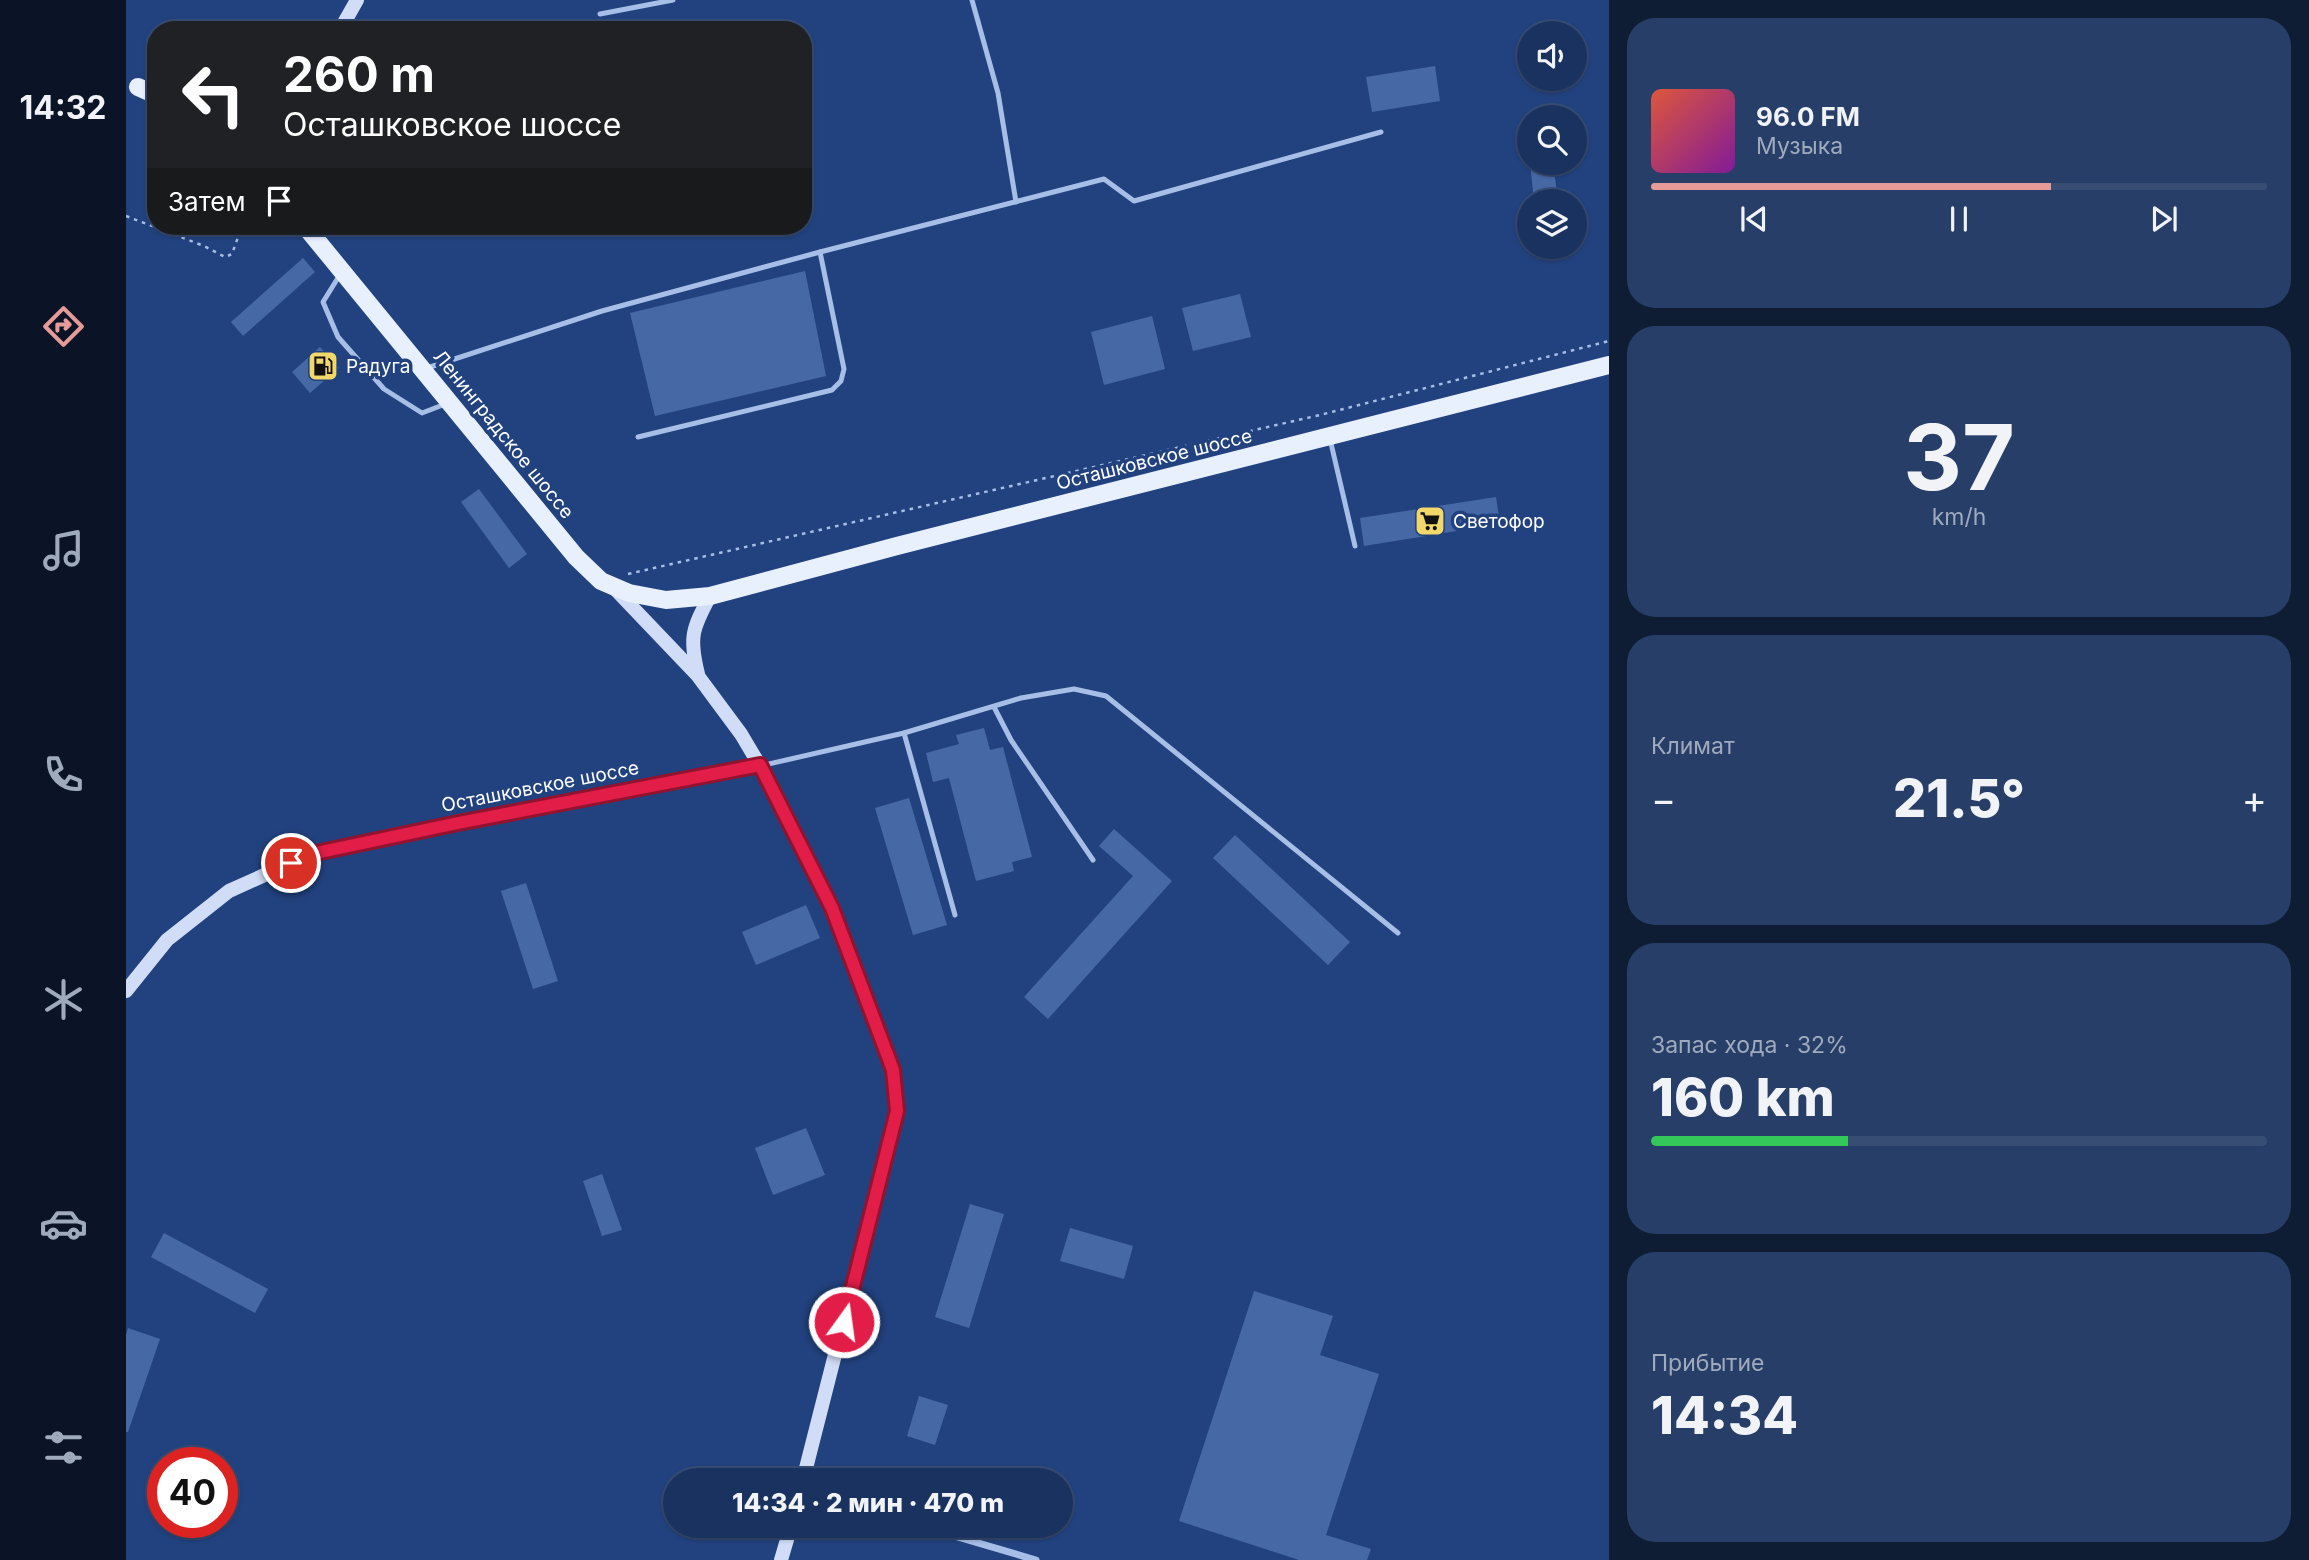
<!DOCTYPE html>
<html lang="ru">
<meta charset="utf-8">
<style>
:root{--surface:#1a325f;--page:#273e68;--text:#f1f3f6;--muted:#9faabd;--line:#384d74;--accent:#e69b98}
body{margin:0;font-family:Inter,sans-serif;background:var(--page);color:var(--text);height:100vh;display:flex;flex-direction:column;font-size:26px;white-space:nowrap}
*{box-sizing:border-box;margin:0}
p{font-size:23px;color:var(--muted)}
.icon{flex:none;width:38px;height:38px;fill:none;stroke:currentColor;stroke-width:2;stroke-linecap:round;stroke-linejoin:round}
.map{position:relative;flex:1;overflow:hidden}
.sheet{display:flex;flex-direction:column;gap:18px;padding:18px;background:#0e1c34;width:700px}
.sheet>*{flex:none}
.banner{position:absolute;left:21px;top:21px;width:665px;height:214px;border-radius:28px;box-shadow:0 2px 5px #0004,0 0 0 2px var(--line);background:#202124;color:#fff;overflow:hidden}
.buttons{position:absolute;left:1391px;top:21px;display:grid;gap:14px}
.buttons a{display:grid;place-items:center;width:70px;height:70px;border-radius:50%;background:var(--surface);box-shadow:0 2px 5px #0004,0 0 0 2px var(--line);font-size:35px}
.speed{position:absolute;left:21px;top:1447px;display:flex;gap:14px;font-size:35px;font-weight:700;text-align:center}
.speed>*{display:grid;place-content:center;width:91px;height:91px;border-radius:50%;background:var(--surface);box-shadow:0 2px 5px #0004,0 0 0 2px var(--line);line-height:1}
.speed .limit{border:10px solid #d22;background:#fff;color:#111}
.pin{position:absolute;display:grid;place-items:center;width:60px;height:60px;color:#fff;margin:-30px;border:4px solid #fff;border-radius:50%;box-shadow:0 2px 7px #0007}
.me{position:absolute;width:77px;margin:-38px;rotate:14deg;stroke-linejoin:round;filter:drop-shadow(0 0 5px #0008)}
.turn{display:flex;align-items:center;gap:24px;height:147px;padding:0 21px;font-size:32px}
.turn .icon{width:91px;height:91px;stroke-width:2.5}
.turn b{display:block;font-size:49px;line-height:60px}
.then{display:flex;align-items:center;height:66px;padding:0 21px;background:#0003;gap:14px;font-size:26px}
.big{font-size:52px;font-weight:800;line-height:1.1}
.sheet .widget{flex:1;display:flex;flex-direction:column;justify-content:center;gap:10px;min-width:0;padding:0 24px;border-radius:28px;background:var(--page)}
.sheet .dial{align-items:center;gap:0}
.dial b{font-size:91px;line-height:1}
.song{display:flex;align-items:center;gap:21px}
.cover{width:84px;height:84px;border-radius:10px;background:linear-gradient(135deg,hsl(10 70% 55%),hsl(290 70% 35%))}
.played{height:7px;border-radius:4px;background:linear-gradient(90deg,var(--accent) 65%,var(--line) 65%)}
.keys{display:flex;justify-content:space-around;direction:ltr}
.heat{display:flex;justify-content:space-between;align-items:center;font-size:38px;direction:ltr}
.charge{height:10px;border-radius:5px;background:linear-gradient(90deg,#34c759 32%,var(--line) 0)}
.trip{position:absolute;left:537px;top:1468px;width:410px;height:70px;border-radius:35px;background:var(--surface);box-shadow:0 2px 5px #0004,0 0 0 2px var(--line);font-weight:800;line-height:70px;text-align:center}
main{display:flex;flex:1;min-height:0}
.dock{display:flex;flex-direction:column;width:126px;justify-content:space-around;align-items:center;background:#0a1426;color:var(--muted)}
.dock .icon{width:49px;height:49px}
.dock .on{color:var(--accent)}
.dock b{font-size:32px;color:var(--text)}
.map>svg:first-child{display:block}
.building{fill:#4669a6}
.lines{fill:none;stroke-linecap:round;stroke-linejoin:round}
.path{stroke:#a7bee7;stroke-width:2.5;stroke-dasharray:3.5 5;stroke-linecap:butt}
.lane{stroke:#a7bee7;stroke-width:5}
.street{stroke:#a7bee7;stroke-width:7}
.secondary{stroke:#d1ddf6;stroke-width:14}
.primary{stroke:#e8effd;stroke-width:18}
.route-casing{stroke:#92132f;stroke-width:18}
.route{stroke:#e11d48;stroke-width:12}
.labels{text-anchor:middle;stroke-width:7;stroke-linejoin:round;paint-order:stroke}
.poi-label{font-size:19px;fill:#fff;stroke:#22427f;text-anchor:start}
.street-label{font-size:19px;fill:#fff;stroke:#22427f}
</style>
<main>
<nav class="dock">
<b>14:32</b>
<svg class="icon on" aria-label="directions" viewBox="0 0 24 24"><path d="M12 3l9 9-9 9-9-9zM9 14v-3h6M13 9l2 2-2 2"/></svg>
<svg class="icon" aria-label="music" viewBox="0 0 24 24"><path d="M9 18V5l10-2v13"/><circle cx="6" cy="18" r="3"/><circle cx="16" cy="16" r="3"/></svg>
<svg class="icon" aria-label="phone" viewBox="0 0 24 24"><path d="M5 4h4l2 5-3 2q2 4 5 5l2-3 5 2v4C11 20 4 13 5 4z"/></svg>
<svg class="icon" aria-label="climate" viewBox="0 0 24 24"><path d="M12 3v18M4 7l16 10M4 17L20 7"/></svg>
<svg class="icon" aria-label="car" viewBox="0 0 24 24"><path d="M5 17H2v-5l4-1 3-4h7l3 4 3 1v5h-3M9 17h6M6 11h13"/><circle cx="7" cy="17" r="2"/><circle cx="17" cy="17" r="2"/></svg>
<svg class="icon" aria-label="filters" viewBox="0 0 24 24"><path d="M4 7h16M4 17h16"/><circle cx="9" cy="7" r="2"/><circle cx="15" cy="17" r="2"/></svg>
</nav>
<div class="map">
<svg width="1483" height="1560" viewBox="0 0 1483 1560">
<rect width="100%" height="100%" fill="#22427f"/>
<!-- building -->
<g class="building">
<path d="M 1309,66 L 1314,101 L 1246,112 L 1240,77 Z"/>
<path d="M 1404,163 L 1427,163 L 1432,201 L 1408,201 Z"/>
<path d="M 177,258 L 189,272 L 117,336 L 105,322 Z"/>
<path d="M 679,271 L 700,376 L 529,416 L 504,313 Z"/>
<path d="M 1114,294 L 1125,337 L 1067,351 L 1056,308 Z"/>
<path d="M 1026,316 L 1039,369 L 978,385 L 965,332 Z"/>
<path d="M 194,347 L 213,368 L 184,393 L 166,372 Z"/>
<path d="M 353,489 L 401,554 L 383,568 L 335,502 Z"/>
<path d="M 1370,497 L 1374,524 L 1238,546 L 1234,518 Z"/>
<path d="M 858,728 L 864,750 L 877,747 L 906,857 L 886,862 L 888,871 L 850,881 L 823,778 L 807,782 L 800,753 L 833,744 L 830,735 Z"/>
<path d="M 783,798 L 821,925 L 787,935 L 749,808 Z"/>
<path d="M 988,829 L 1046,881 L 922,1019 L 898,997 L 1007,876 L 973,846 Z"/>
<path d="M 1109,835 L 1224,942 L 1202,965 L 1087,858 Z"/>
<path d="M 400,883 L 432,981 L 407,989 L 375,891 Z"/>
<path d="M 680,905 L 694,938 L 630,965 L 616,932 Z"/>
<path d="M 680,1128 L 699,1175 L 647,1195 L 629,1148 Z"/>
<path d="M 476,1174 L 496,1230 L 476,1236 L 457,1181 Z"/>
<path d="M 844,1204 L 878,1214 L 843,1328 L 809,1317 Z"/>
<path d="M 944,1228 L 1007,1246 L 998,1279 L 934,1261 Z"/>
<path d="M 38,1233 L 142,1289 L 129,1313 L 25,1257 Z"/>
<path d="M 1128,1291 L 1207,1316 L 1194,1355 L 1253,1374 L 1200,1535 L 1245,1549 L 1241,1560 L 1173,1560 L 1053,1521 Z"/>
<path d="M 2,1328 L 34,1339 L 2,1432 L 0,1432 L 0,1335 Z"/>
<path d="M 793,1396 L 822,1405 L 809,1445 L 781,1436 Z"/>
</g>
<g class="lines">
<!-- path -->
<g class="path">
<path d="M 0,216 L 78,246 L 99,257 L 106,254 L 116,226"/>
<path d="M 502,574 L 1194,415 L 1483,341"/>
</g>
<!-- lane -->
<g class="lane">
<path d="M 846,0 L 872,93 L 890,202"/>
<path d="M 474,14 L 547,0"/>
<path d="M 215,273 L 197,302 L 212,337 L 258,389 L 296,413 L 322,403"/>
<path d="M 301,368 L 476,311 L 694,252 L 978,179 L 1008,201 L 1255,132"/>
<path d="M 512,437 L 706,390 L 715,381 L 718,369 L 694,252"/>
<path d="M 1204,439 L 1229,546"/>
<path d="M 868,707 L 885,740 L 967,860"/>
<path d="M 778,733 L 829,915"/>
<path d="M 634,766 L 778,733 L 895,698 L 948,689 L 980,696 L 1272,933"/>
</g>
<!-- street -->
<path class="street" d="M 794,1526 L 910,1560"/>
<!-- secondary -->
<g class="secondary">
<path d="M 214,30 L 231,0"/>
<path d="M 489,589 L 572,676 L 615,734 L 634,766 L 706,908 L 767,1070 L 771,1111 L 677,1480"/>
<path d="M 572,674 C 563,638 566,629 584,596"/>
<path d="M 0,991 L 41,940 L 103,891 L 185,854 L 332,823 L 634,766"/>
<path d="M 655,1560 L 665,1526"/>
</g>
<!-- primary -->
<g class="primary">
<path d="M 12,87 L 30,95"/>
<path d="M 179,226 L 450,557 L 475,581 L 503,593 L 540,600 L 584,596 L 771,546 L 1483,365"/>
</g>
</g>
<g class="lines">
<!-- route casing -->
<g class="route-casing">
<path id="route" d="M 165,863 L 185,854 L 332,823 L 634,765 L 706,908 L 767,1070 L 771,1111 L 718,1322"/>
</g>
<!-- route -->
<use href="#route" class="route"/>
</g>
<!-- icons -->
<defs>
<g id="fuel-square" transform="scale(1.575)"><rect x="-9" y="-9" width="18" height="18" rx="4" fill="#f2d769" stroke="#22427f"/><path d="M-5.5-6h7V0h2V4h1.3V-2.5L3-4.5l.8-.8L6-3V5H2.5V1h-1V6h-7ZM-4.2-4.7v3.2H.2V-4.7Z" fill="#111"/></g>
<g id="supermarket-square" transform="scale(1.575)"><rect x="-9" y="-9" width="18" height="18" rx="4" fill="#f2d769" stroke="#22427f"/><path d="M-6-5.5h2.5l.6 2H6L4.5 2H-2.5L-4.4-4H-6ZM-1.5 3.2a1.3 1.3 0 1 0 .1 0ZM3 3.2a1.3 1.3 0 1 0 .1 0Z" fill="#111"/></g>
</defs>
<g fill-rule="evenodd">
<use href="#fuel-square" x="197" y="366"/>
<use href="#supermarket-square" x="1304" y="521"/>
</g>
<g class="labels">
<!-- poi labels -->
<g class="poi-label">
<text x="220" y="373">Радуга</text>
<text x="1327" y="528">Светофор</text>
</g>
<!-- street labels -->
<g class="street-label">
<text transform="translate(378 434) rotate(51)" y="7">Ленинградское шоссе</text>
<text transform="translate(1028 459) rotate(-14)" y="7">Осташковское шоссе</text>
<text transform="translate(414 786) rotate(-11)" y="7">Осташковское шоссе</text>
</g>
</g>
</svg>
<div class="buttons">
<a><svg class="icon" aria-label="sound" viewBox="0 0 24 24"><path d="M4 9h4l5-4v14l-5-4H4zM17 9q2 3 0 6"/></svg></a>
<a><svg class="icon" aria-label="search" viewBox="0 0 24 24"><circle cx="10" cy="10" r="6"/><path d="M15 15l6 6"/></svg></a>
<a><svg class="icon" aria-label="layers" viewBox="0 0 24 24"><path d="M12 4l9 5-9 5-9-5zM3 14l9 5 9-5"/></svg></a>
</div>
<div class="speed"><div class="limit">40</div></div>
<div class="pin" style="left:165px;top:863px;background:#d93025"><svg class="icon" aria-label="arrive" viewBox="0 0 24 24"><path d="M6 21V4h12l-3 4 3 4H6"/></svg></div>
<svg class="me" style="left:718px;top:1322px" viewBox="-20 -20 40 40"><circle r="17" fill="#e11d48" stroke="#fff" stroke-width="3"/><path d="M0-11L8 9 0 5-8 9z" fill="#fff"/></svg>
<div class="trip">14:34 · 2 мин · 470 m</div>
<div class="banner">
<div class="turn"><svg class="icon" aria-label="left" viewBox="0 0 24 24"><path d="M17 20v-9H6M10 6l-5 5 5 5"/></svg><div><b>260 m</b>Осташковское шоссе</div></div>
<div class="then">Затем<svg class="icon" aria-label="arrive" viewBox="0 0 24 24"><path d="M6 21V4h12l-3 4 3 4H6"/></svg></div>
</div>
</div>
<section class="sheet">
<div class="widget">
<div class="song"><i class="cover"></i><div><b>96.0 FM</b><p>Музыка</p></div></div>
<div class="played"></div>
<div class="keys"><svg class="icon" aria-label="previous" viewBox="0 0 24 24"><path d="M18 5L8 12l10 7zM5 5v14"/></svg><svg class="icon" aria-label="pause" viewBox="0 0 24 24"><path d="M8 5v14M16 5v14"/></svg><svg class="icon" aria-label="next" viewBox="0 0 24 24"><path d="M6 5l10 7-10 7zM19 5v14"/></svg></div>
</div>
<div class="widget dial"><b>37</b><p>km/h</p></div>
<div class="widget"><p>Климат</p>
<div class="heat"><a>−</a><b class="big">21.5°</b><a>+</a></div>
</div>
<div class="widget"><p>Запас хода · 32%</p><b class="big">160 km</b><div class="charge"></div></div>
<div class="widget"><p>Прибытие</p><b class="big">14:34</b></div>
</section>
</main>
